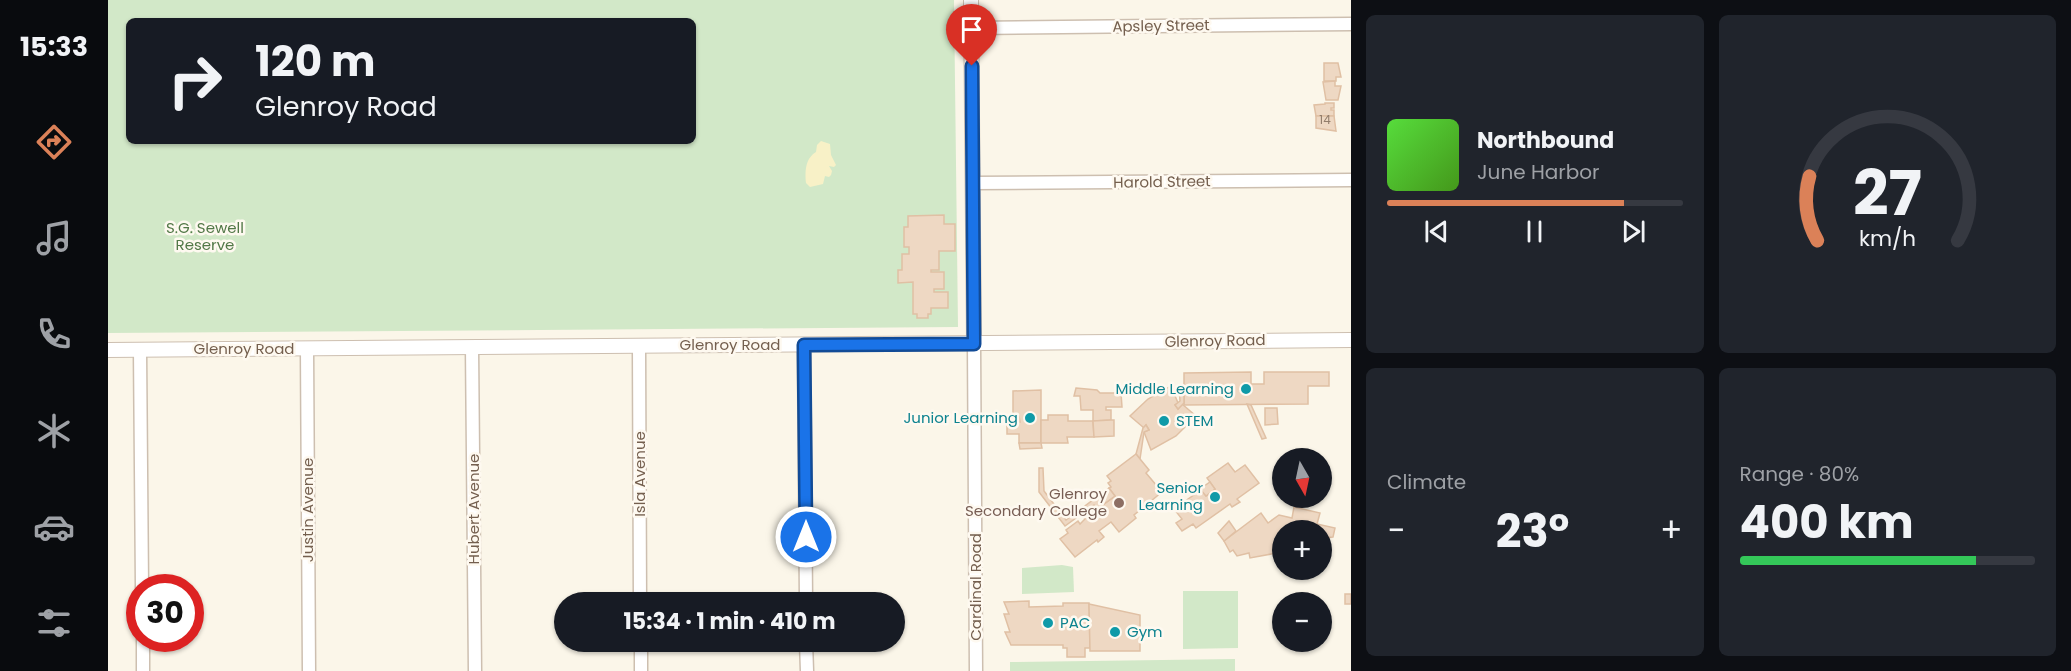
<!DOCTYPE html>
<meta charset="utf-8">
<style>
:root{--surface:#171b24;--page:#20242c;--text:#f1f3f6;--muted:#9ea1a6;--line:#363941;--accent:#db8158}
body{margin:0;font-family:Poppins,sans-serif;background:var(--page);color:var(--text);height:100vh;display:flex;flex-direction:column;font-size:22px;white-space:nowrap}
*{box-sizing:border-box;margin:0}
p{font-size:20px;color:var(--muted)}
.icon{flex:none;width:33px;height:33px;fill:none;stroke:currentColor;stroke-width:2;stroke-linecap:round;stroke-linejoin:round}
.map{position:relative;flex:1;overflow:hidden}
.side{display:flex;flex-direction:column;gap:15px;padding:15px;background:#0d0f14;width:720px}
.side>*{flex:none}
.banner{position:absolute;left:18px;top:18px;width:570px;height:126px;border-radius:9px;box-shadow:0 2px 4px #0004;background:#171b24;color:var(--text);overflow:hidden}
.needle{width:39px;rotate:171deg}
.fabs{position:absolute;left:1164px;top:448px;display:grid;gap:12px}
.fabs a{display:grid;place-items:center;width:60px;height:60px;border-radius:50%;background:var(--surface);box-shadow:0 2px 4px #0004;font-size:30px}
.speed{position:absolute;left:18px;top:574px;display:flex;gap:12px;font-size:30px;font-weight:700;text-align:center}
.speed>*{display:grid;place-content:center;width:78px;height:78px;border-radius:50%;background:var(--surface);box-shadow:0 2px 4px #0004;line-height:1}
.speed .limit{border:9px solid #d22;background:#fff;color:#111}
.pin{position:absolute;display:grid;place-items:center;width:51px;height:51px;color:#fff;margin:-62px -26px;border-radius:50% 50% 50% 0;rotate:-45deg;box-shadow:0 0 6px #0007}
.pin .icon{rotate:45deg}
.me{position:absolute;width:66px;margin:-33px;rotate:0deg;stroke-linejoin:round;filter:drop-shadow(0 0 4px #0008)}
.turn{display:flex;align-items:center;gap:21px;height:126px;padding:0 30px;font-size:27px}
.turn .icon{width:78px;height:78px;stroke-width:2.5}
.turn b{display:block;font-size:42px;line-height:51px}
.big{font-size:45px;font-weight:700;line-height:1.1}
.side .widget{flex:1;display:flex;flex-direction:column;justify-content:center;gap:9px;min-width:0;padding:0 21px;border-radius:9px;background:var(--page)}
.side .dial{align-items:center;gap:0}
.dial svg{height:156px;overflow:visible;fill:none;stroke:var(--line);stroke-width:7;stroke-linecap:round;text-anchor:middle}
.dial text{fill:var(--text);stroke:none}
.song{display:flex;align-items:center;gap:18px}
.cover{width:72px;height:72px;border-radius:9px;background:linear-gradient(135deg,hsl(110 70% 55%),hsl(100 70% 35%))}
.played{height:6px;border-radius:3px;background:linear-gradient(90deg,var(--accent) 80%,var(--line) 80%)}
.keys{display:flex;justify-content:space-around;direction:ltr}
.heat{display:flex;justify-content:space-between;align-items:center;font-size:33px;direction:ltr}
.charge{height:9px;border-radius:4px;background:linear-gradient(90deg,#34c759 80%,var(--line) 0)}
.side .tiles{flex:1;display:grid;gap:15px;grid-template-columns:repeat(2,1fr)}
.trip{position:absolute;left:446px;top:592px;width:351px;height:60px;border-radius:30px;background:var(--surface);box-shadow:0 2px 4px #0004;font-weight:700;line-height:60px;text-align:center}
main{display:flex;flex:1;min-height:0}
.tabs{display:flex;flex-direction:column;width:108px;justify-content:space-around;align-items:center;background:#090b0e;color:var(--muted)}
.tabs .icon{width:42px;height:42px}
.tabs .current{color:var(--accent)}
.tabs b{font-size:27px;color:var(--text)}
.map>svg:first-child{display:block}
.green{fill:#d2e8c8;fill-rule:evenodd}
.sand{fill:#f8f1c7}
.building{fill:#eed8c3;stroke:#e0c0a4;stroke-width:1.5}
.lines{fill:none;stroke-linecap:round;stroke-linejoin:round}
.minor-casing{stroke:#cdbfb0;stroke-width:15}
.tertiary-casing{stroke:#cdbfb0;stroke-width:16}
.minor{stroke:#fff;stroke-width:12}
.tertiary{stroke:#fff;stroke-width:14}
.route-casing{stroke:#114b97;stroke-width:15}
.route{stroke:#1a73e8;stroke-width:10}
.culture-dot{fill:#0f9aa8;stroke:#fef9f0;stroke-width:2}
.education-dot{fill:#8d6e63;stroke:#fef9f0;stroke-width:2}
.labels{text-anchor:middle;stroke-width:5;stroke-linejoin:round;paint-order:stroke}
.number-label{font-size:12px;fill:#927d6b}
.street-label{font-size:15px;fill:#745f4e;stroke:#fef9f0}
.park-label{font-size:15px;fill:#527847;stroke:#fef9f0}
.culture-label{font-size:15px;fill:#0d838f;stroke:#fef9f0;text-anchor:end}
.education-label{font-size:15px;fill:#785e54;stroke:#fef9f0;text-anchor:end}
</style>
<main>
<nav class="tabs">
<b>15:33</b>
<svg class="icon current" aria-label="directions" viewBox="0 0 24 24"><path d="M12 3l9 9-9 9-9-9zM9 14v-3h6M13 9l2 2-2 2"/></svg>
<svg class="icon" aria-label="music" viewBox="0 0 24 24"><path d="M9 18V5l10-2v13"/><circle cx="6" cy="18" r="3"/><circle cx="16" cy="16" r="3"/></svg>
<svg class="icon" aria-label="phone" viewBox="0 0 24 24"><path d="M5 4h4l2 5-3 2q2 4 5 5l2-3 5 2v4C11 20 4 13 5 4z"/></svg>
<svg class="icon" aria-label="climate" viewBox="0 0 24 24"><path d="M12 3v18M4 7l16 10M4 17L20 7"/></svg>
<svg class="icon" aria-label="car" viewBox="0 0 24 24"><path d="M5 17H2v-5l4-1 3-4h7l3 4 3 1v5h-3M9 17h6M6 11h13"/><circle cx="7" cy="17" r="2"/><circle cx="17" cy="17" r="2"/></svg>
<svg class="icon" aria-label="filters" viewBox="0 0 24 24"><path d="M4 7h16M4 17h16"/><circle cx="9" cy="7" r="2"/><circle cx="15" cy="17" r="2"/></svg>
</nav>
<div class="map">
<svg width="1243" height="671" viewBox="0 0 1243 671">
<rect width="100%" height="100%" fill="#fbf6e9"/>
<!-- green -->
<g class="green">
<path d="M 0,0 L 846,0 L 850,327 L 0,333 ZM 21,21 L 585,21 L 585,141 L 21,141 Z"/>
<path d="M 954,565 L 965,567 L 966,592 L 914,594 L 914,568 Z"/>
<path d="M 1075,591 L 1130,591 L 1130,648 L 1075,649 Z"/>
<path d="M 1127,659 L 1127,671 L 902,671 L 902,662 Z"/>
</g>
<!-- sand -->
<path class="sand" d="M 713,141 L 722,144 L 723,155 L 728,165 L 726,167 L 721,166 L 724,171 L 723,175 L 721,177 L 717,176 L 715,184 L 702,187 L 698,183 C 697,171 697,159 708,152 L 709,145 Z"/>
<!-- building -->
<g class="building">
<path d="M 1216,63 L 1230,63 L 1233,77 L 1228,77 L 1228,81 L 1216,81 Z"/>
<path d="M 1227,81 L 1227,86 L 1233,86 L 1230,100 L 1218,100 L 1215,82 Z"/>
<path d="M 1217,103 L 1226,103 L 1226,108 L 1223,108 L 1223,110 L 1226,110 L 1226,116 L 1208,116 L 1206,105 L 1217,104 Z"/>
<path d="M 1208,116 L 1226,116 L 1228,131 L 1208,128 Z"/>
<path d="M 836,215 L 836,224 L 847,224 L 847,251 L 831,251 L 831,270 L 823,270 L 823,272 L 836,272 L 836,289 L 826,289 L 826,292 L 840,292 L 840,308 L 823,308 L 823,314 L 820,314 L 820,318 L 809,318 L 809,314 L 805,314 L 805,282 L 790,283 L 790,270 L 794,270 L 794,254 L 801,254 L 801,247 L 796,247 L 796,227 L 800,227 L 800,216 Z"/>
<path d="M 1143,372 L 1143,384 L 1156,384 L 1156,372 L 1221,372 L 1221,386 L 1200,386 L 1200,404 L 1076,405 L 1076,373 Z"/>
<path d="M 1063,386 L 1070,403 L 1067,405 L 1070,409 L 1074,404 L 1088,416 L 1068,436 L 1043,450 L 1036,432 L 1041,430 L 1038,425 L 1036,428 L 1022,416 L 1040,399 Z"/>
<path d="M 1071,387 L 1076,387 L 1076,403 L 1070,409 L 1067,405 L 1072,401 Z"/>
<path d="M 968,388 L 989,390 L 992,393 L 1013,393 L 1014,407 L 998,407 L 998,410 L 1003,410 L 1003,420 L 985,421 L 985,410 L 973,410 L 972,396 L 966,396 Z"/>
<path d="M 933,390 L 933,443 L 911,443 L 911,434 L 899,434 L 899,422 L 912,422 L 911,416 L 905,416 L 905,391 Z"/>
<path d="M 1139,404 L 1143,405 L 1158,438 L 1154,439 Z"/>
<path d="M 1157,408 L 1169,408 L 1170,424 L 1157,425 Z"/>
<path d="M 940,415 L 960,415 L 960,421 L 985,421 L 986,437 L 959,437 L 960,443 L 933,443 L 933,420 L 940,420 Z"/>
<path d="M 1003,420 L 1006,420 L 1006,436 L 986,437 L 985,421 Z"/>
<path d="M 1038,425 L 1041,430 L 1036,432 L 1032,459 L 1028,454 L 1035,428 Z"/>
<path d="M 911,443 L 933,443 L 934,448 L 912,449 Z"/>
<path d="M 1028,454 L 1041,470 L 1038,473 L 1054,492 L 1026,515 L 1028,518 L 1011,532 L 1003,522 L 991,531 L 996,537 L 990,542 L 989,540 L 967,557 L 952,539 L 960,533 L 958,530 L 970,521 L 972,524 L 977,519 L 975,516 L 987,507 L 989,509 L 1007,496 L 1001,488 L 1003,487 L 1000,483 L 1003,481 L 999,476 Z"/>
<path d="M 1120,463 L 1127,472 L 1137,465 L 1151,483 L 1129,499 L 1132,502 L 1124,507 L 1122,504 L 1088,528 L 1085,524 L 1074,531 L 1068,523 L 1074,519 L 1066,509 L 1093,490 L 1098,496 L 1107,489 L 1099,478 Z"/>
<path d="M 931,468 L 935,468 L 936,491 L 958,520 L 1001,488 L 1007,496 L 989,509 L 986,505 L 957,526 L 931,492 Z"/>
<path d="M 1102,482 L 1107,489 L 1098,496 L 1092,489 Z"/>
<path d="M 1186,507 L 1212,513 L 1209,524 L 1227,528 L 1225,537 L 1214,538 L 1214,531 L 1174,531 L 1174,552 L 1142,558 L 1141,553 L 1129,556 L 1125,550 L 1122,552 L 1116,541 L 1153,513 L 1160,523 L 1171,515 L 1184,518 Z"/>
<path d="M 1121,521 L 1128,531 L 1116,541 L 1110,533 Z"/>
<rect x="1237" y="594" width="6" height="10"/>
<path d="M 921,601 L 921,607 L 955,606 L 955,603 L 981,603 L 982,648 L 977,648 L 977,657 L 959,657 L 959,648 L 955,648 L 955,645 L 903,645 L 897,632 L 902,632 L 896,614 L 901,614 L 896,602 Z"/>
<path d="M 981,604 L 1032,615 L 1032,651 L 982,651 Z"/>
</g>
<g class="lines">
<!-- minor casing -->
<g class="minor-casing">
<g id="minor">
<path d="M 864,28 L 1243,24"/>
<path d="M 865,183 L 1243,180"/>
<path d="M 866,344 L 868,671"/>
<path d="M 696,345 L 698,603"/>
<path d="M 531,346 L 532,603"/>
<path d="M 364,347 L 367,671"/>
<path d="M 199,349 L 201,671"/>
<path d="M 32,350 L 34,588"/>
<path d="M 35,639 L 35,671"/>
<path d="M 533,642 L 533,671"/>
<path d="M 698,642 L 699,671"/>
</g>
</g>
<!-- tertiary casing -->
<g class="tertiary-casing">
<g id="tertiary">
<path d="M 863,0 L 866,344"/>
<path d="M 0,350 L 1243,340"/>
</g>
</g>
<!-- minor -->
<use href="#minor" class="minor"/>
<!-- tertiary -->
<use href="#tertiary" class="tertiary"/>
</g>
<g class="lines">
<!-- route casing -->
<g class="route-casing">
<path id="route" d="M 698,537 L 696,345 L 866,344 L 864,66"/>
</g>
<!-- route -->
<use href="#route" class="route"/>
</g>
<!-- markers -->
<g class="culture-dot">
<circle cx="1138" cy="389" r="6"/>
<circle cx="922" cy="418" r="6"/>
<circle cx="1056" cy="421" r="6"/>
<circle cx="1107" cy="497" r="6"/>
<circle cx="940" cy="623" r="6"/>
<circle cx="1007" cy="632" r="6"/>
</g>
<circle class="education-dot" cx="1011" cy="503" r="6"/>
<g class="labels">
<!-- number labels -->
<g class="number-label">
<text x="1217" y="124">14</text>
</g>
<!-- street labels -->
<g class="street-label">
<text transform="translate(1053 26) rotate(-1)" y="5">Apsley Street</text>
<text transform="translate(1054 182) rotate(-1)" y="5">Harold Street</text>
<text transform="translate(1107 341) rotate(-1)" y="5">Glenroy Road</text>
<text x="622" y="350">Glenroy Road</text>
<text x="136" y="354">Glenroy Road</text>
<text transform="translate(532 474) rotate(-90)" y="5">Isla Avenue</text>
<text transform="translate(366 509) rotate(-90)" y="5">Hubert Avenue</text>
<text transform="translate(200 510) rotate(-90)" y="5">Justin Avenue</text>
<text transform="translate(868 587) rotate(-90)" y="5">Cardinal Road</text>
</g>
<!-- park labels -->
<g class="park-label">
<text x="97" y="233">S.G. Sewell<tspan x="97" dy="17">Reserve</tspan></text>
</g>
<!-- culture labels -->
<g class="culture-label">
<text x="1126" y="394">Middle Learning</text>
<text x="910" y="423">Junior Learning</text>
<text x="1068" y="426" text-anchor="start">STEM</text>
<text x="1095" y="493">Senior<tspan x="1095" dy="17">Learning</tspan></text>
<text x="952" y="628" text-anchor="start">PAC</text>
<text x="1019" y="637" text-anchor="start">Gym</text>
</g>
<!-- education labels -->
<g class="education-label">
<text x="999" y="499">Glenroy<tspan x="999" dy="17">Secondary College</tspan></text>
</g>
</g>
</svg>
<div class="fabs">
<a><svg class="needle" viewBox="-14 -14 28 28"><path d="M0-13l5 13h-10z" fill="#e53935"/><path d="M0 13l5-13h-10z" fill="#9ea1a6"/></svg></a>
<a>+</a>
<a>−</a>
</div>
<div class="speed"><div class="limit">30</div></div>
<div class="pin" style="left:864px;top:66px;background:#d93025"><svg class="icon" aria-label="arrive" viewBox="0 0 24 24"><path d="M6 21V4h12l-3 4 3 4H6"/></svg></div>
<svg class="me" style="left:698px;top:537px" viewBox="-20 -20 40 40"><circle r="17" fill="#1a73e8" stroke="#fff" stroke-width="3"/><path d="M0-11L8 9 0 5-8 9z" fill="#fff"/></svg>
<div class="trip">15:34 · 1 min · 410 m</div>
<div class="banner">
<div class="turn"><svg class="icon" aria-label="right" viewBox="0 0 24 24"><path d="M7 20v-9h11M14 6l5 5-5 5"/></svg><div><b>120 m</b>Glenroy Road</div></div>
</div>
</div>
<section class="side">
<div class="tiles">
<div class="widget">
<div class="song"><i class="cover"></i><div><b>Northbound</b><p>June Harbor</p></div></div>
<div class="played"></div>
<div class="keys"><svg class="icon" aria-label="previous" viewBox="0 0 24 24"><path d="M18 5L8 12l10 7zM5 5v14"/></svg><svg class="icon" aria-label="pause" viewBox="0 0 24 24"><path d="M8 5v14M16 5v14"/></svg><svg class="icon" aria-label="next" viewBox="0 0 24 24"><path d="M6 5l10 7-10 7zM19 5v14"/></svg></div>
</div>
<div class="widget dial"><svg viewBox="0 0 100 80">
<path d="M14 69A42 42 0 1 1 86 69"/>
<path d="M14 69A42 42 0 0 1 10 36" stroke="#db8158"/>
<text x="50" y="56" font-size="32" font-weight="700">27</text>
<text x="50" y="72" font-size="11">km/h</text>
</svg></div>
<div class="widget"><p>Climate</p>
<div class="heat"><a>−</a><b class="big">23°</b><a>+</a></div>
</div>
<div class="widget"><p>Range · 80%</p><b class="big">400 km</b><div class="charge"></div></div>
</div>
</section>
</main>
